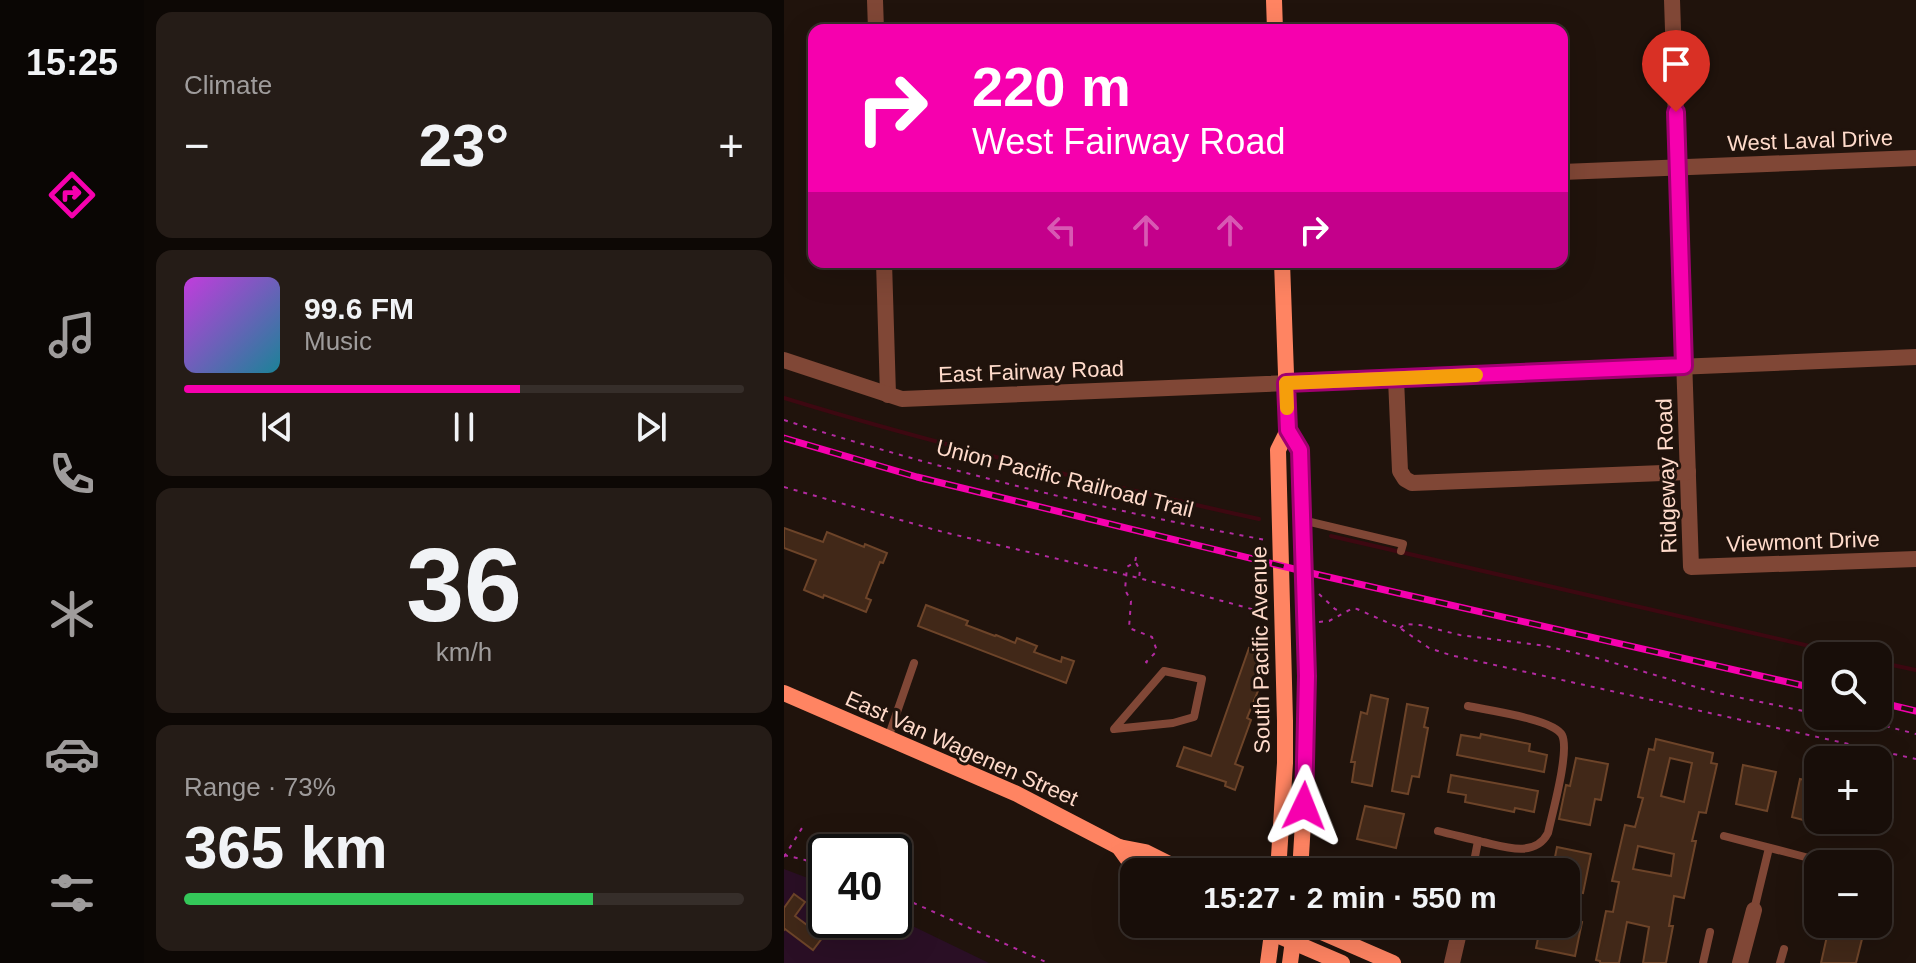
<!DOCTYPE html>
<meta charset="utf-8">
<style>
:root{--surface:#180e09;--page:#251c17;--text:#f1f3f6;--muted:#9f9c9c;--line:#362e2a;--accent:#f600ae}
body{margin:0;font-family:Arial,sans-serif;background:var(--page);color:var(--text);height:100vh;display:flex;flex-direction:column;font-size:30px;white-space:nowrap}
*{box-sizing:border-box;margin:0}
p{font-size:26px;color:var(--muted)}
.icon{flex:none;width:44px;height:44px;fill:none;stroke:currentColor;stroke-width:2;stroke-linecap:round;stroke-linejoin:round}
.map{position:relative;flex:1;overflow:hidden}
.side{display:flex;flex-direction:column;gap:12px;padding:12px;background:#0d0805;width:640px}
.side>*{flex:none}
.hud{position:absolute;left:24px;top:24px;width:760px;height:244px;border-radius:16px;box-shadow:0 8px 32px #0002,0 0 0 2px var(--line);background:#f600ae;color:#fff;overflow:hidden}
.tools{position:absolute;left:1020px;top:642px;display:grid;gap:16px}
.tools a{display:grid;place-items:center;width:88px;height:88px;border-radius:16px;background:var(--surface);box-shadow:0 8px 32px #0002,0 0 0 2px var(--line);font-size:40px}
.speed{position:absolute;left:24px;top:834px;display:flex;gap:16px;font-size:40px;font-weight:700;text-align:center}
.speed>*{display:grid;place-content:center;width:104px;height:104px;border-radius:50%;background:var(--surface);box-shadow:0 8px 32px #0002,0 0 0 2px var(--line);line-height:1}
.speed .limit{border:4px solid #111;border-radius:12px;background:#fff;color:#111}
.pin{position:absolute;display:grid;place-items:center;width:68px;height:68px;color:#fff;margin:-82px -34px;border-radius:50% 50% 50% 0;rotate:-45deg;box-shadow:0 0 8px #0007}
.pin .icon{rotate:45deg}
.me{position:absolute;width:88px;margin:-44px;rotate:2deg;stroke-linejoin:round;filter:drop-shadow(0 0 6px #0008)}
.turn{display:flex;align-items:center;gap:28px;height:168px;padding:0 32px;font-size:36px}
.turn .icon{width:104px;height:104px;stroke-width:2.5}
.turn b{display:block;font-size:56px;line-height:68px}
.lanes{display:flex;align-items:center;height:76px;padding:0 32px;background:#0003;justify-content:center;gap:40px;direction:ltr}
.lanes .off{opacity:.35}
.big{font-size:60px;font-weight:800;line-height:1.1}
.side .widget{flex:1;display:flex;flex-direction:column;justify-content:center;gap:12px;min-width:0;padding:0 28px;border-radius:16px;background:var(--page)}
.side .dial{align-items:center;gap:0}
.dial b{font-size:104px;line-height:1}
.song{display:flex;align-items:center;gap:24px}
.cover{width:96px;height:96px;border-radius:12px;background:linear-gradient(135deg,hsl(290 70% 55%),hsl(190 70% 35%))}
.played{height:8px;border-radius:4px;background:linear-gradient(90deg,var(--accent) 60%,var(--line) 60%)}
.keys{display:flex;justify-content:space-around;direction:ltr}
.heat{display:flex;justify-content:space-between;align-items:center;font-size:44px;direction:ltr}
.charge{height:12px;border-radius:6px;background:linear-gradient(90deg,#34c759 73%,var(--line) 0)}
.trip{position:absolute;left:336px;top:858px;width:460px;height:80px;border-radius:16px;background:var(--surface);box-shadow:0 8px 32px #0002,0 0 0 2px var(--line);font-weight:800;line-height:80px;text-align:center}
main{display:flex;flex:1;min-height:0}
.tabs{display:flex;flex-direction:column;width:144px;justify-content:space-around;align-items:center;background:#0a0604;color:var(--muted)}
.tabs .icon{width:56px;height:56px}
.tabs .on{color:var(--accent)}
.tabs b{font-size:36px;color:var(--text)}
.map>svg:first-child{display:block}
.green{fill:#2a0f25}
.lines{fill:none;stroke-linecap:round;stroke-linejoin:round}
.stream{stroke:#3d0811;stroke-width:4}
.building{fill:#412818;stroke:#6d4429;stroke-width:2;fill-rule:evenodd}
.path{stroke:#b32ba1;stroke-width:2;stroke-dasharray:4 6;stroke-linecap:butt}
.lane{stroke:#804736;stroke-width:8}
.street{stroke:#804736;stroke-width:16}
.secondary{stroke:#ff8462;stroke-width:16}
.rail-casing{stroke:#f600ae;stroke-width:7}
.rail{stroke:#20130c;stroke-width:4;stroke-dasharray:12;stroke-linecap:butt}
.route-casing{stroke:#a00071;stroke-width:20}
.route{stroke:#f600ae;stroke-width:14}
.slow{stroke:#f59e0b;stroke-width:14}
.labels{text-anchor:middle;stroke-width:6;stroke-linejoin:round;paint-order:stroke}
.street-label{font-size:22px;fill:#ffdbcb;stroke:#20130c}
</style>
<main>
<nav class="tabs">
<b>15:25</b>
<svg class="icon on" aria-label="directions" viewBox="0 0 24 24"><path d="M12 3l9 9-9 9-9-9zM9 14v-3h6M13 9l2 2-2 2"/></svg>
<svg class="icon" aria-label="music" viewBox="0 0 24 24"><path d="M9 18V5l10-2v13"/><circle cx="6" cy="18" r="3"/><circle cx="16" cy="16" r="3"/></svg>
<svg class="icon" aria-label="phone" viewBox="0 0 24 24"><path d="M5 4h4l2 5-3 2q2 4 5 5l2-3 5 2v4C11 20 4 13 5 4z"/></svg>
<svg class="icon" aria-label="climate" viewBox="0 0 24 24"><path d="M12 3v18M4 7l16 10M4 17L20 7"/></svg>
<svg class="icon" aria-label="car" viewBox="0 0 24 24"><path d="M5 17H2v-5l4-1 3-4h7l3 4 3 1v5h-3M9 17h6M6 11h13"/><circle cx="7" cy="17" r="2"/><circle cx="17" cy="17" r="2"/></svg>
<svg class="icon" aria-label="filters" viewBox="0 0 24 24"><path d="M4 7h16M4 17h16"/><circle cx="9" cy="7" r="2"/><circle cx="15" cy="17" r="2"/></svg>
</nav>
<section class="side">
<div class="widget"><p>Climate</p>
<div class="heat"><a>−</a><b class="big">23°</b><a>+</a></div>
</div>
<div class="widget">
<div class="song"><i class="cover"></i><div><b>99.6 FM</b><p>Music</p></div></div>
<div class="played"></div>
<div class="keys"><svg class="icon" aria-label="previous" viewBox="0 0 24 24"><path d="M18 5L8 12l10 7zM5 5v14"/></svg><svg class="icon" aria-label="pause" viewBox="0 0 24 24"><path d="M8 5v14M16 5v14"/></svg><svg class="icon" aria-label="next" viewBox="0 0 24 24"><path d="M6 5l10 7-10 7zM19 5v14"/></svg></div>
</div>
<div class="widget dial"><b>36</b><p>km/h</p></div>
<div class="widget"><p>Range · 73%</p><b class="big">365 km</b><div class="charge"></div></div>
</section>
<div class="map">
<svg width="1132" height="963" viewBox="0 0 1132 963">
<rect width="100%" height="100%" fill="#20130c"/>
<!-- green -->
<path class="green" d="M 0,869 L 42,885 L 42,920 L 110,920 L 110,917 L 205,963 L 0,963 Z"/>
<g class="lines">
<!-- stream -->
<g class="stream">
<path d="M 0,398 C 156,446 315,484 475,519"/>
<path d="M 547,536 L 1069,656"/>
<path d="M 1094,662 L 1132,670"/>
</g>
</g>
<!-- building -->
<g class="building">
<path d="M 0,528 L 39,542 L 43,532 L 80,547 L 81,544 L 103,553 L 99,563 L 96,562 L 82,598 L 87,600 L 82,612 L 40,595 L 39,598 L 20,590 L 32,560 L 0,548 Z"/>
<path d="M 142,605 L 184,621 L 182,625 L 211,636 L 212,635 L 231,643 L 233,638 L 253,646 L 250,652 L 277,662 L 278,657 L 290,661 L 282,683 L 134,626 Z"/>
<path d="M 465,648 L 483,654 L 475,674 L 480,676 L 463,718 L 467,720 L 451,764 L 459,767 L 451,790 L 441,786 L 442,782 L 393,766 L 400,747 L 427,756 Z"/>
<path d="M 587,695 L 604,699 L 588,786 L 568,782 L 571,762 L 567,762 L 577,712 L 583,714 Z"/>
<path d="M 623,704 L 644,708 L 640,727 L 644,728 L 635,777 L 628,776 L 624,794 L 608,791 Z"/>
<path d="M 697,734 L 746,744 L 745,751 L 763,755 L 760,772 L 673,755 L 677,735 L 696,738 Z"/>
<path d="M 872,739 L 929,753 L 927,763 L 933,764 L 922,813 L 915,812 L 908,841 L 912,841 L 900,898 L 890,896 L 885,926 L 889,926 L 882,963 L 859,963 L 865,927 L 843,922 L 835,963 L 816,963 L 816,961 L 812,960 L 822,911 L 829,912 L 835,882 L 828,881 L 841,825 L 851,827 L 859,798 L 854,797 L 865,749 L 870,750 ZM 886,758 L 908,763 L 900,802 L 877,796 ZM 854,846 L 890,854 L 887,876 L 849,869 Z"/>
<path d="M 792,758 L 824,764 L 817,800 L 811,799 L 806,825 L 775,819 L 782,785 L 786,786 Z"/>
<path d="M 959,765 L 992,772 L 983,811 L 952,804 Z"/>
<path d="M 667,775 L 754,791 L 750,812 L 731,808 L 730,812 L 681,802 L 682,795 L 664,792 Z"/>
<path d="M 1016,779 L 1034,783 L 1034,824 L 1008,817 Z"/>
<path d="M 581,806 L 620,814 L 612,848 L 573,839 Z"/>
<path d="M 773,847 L 807,854 L 799,893 L 782,890 L 782,872 L 768,872 Z"/>
<path d="M 10,894 L 21,902 L 11,916 L 39,937 L 29,950 L 1,929 L 0,930 L 0,908 Z"/>
<path d="M 782,919 L 798,922 L 791,956 L 752,948 L 757,924 L 782,924 Z"/>
<path d="M 1045,927 L 1079,935 L 1072,963 L 1037,963 Z"/>
</g>
<g class="lines">
<!-- path -->
<g class="path">
<path d="M 0,420 C 157,470 320,510 482,540"/>
<path d="M 0,487 L 159,532 L 355,578 L 482,613"/>
<path d="M 352,557 L 351,562 L 343,567 L 341,590 L 347,601 L 345,628 L 368,637 L 373,651 L 362,662 L 368,665"/>
<path d="M 352,563 L 356,570 L 355,578"/>
<path d="M 535,594 L 551,609 L 558,612"/>
<path d="M 535,622 L 545,621 L 569,608 L 573,609 L 616,628 L 645,648 L 666,655 L 1132,759"/>
<path d="M 616,628 L 621,624 L 636,625 L 676,635 L 762,646 L 813,658 L 929,692 L 1034,714"/>
<path d="M 1063,716 L 1132,734"/>
<path d="M 0,855 L 21,860 L 42,869"/>
<path d="M 0,857 L 18,828"/>
<path d="M 110,897 L 123,900 L 264,963"/>
</g>
<!-- lane -->
<g class="lane">
<path d="M 518,520 L 619,544 L 617,551"/>
<path d="M 380,671 L 418,679 L 410,717 L 389,723 L 330,729 Z"/>
<path d="M 104,738 L 130,663"/>
<path d="M 654,831 C 669,835 684,838 699,842 C 721,847 751,858 764,833 C 768,814 786,751 778,735 C 770,719 702,710 684,706"/>
<path d="M 940,836 L 1025,858"/>
<path d="M 688,872 L 694,841"/>
<path d="M 970,910 L 985,848"/>
<path d="M 919,963 L 926,932"/>
<path d="M 996,963 L 1000,949"/>
</g>
<!-- street -->
<g class="street">
<path d="M 91,0 L 92,30"/>
<path d="M 888,0 L 907,567 L 1132,559"/>
<path d="M 778,172 L 1132,158"/>
<path d="M 100,262 L 104,395"/>
<path d="M 0,360 L 118,399 L 1132,357"/>
<path d="M 612,379 L 616,471 L 621,479 L 628,483 L 904,472"/>
<path d="M 668,963 L 677,924"/>
<path d="M 956,963 L 970,910"/>
</g>
<!-- secondary -->
<g class="secondary">
<path d="M 490,0 L 491,30"/>
<path d="M 504,430 L 516,450 L 523,722 L 520,806 L 516,872"/>
<path d="M 0,693 L 233,794 L 335,847 L 361,852 L 401,872"/>
<path d="M 335,847 L 353,872"/>
<path d="M 494,872 L 501,763 L 501,721 L 494,450 L 504,430 L 498,262"/>
<path d="M 467,924 L 558,963"/>
<path d="M 519,924 L 609,963"/>
<path d="M 484,963 L 489,926"/>
<path d="M 506,963 L 510,933"/>
</g>
<!-- rail casing -->
<g class="rail-casing">
<g id="rail">
<path d="M 0,438 L 133,477 L 531,574 L 1034,689"/>
<path d="M 1094,702 L 1132,711"/>
</g>
</g>
<!-- rail -->
<use href="#rail" class="rail"/>
</g>
<g class="lines">
<!-- route casing -->
<g class="route-casing">
<path id="route" d="M 520,806 L 523,676 L 516,450 L 504,430 L 502,383 L 900,366 L 892,112"/>
</g>
<!-- route -->
<use href="#route" class="route"/>
<!-- slow -->
<path class="slow" d="M 503,408 L 502,383 L 692,375"/>
</g>
<g class="labels">
<!-- street labels -->
<g class="street-label">
<text transform="translate(1026 140) rotate(-2)" y="8">West Laval Drive</text>
<text transform="translate(247 371) rotate(-2)" y="8">East Fairway Road</text>
<text transform="translate(882 476) rotate(-92)" y="8">Ridgeway Road</text>
<text transform="translate(281 478) rotate(14)" y="8">Union Pacific Railroad Trail</text>
<text transform="translate(1019 541) rotate(-2)" y="8">Viewmont Drive</text>
<text transform="translate(476 650) rotate(-91)" y="8">South Pacific Avenue</text>
<text transform="translate(178 748) rotate(24)" y="8">East Van Wagenen Street</text>
</g>
</g>
</svg>
<div class="tools">
<a><svg class="icon" aria-label="search" viewBox="0 0 24 24"><circle cx="10" cy="10" r="6"/><path d="M15 15l6 6"/></svg></a>
<a>+</a>
<a>−</a>
</div>
<div class="speed"><div class="limit">40</div></div>
<div class="pin" style="left:892px;top:112px;background:#d93025"><svg class="icon" aria-label="arrive" viewBox="0 0 24 24"><path d="M6 21V4h12l-3 4 3 4H6"/></svg></div>
<svg class="me" style="left:520px;top:806px" viewBox="-20 -20 40 40"><path d="M0-17L14 15 0 8-14 15z" fill="#f600ae" stroke="#fff" stroke-width="4"/></svg>
<div class="trip">15:27 · 2 min · 550 m</div>
<div class="hud">
<div class="turn"><svg class="icon" aria-label="right" viewBox="0 0 24 24"><path d="M7 20v-9h11M14 6l5 5-5 5"/></svg><div><b>220 m</b>West Fairway Road</div></div>
<div class="lanes"><svg class="icon off" aria-label="left" viewBox="0 0 24 24"><path d="M17 20v-9H6M10 6l-5 5 5 5"/></svg><svg class="icon off" aria-label="ahead" viewBox="0 0 24 24"><path d="M12 20V5M6 11l6-6 6 6"/></svg><svg class="icon off" aria-label="ahead" viewBox="0 0 24 24"><path d="M12 20V5M6 11l6-6 6 6"/></svg><svg class="icon" aria-label="right" viewBox="0 0 24 24"><path d="M7 20v-9h11M14 6l5 5-5 5"/></svg></div>
</div>
</div>
</main>
